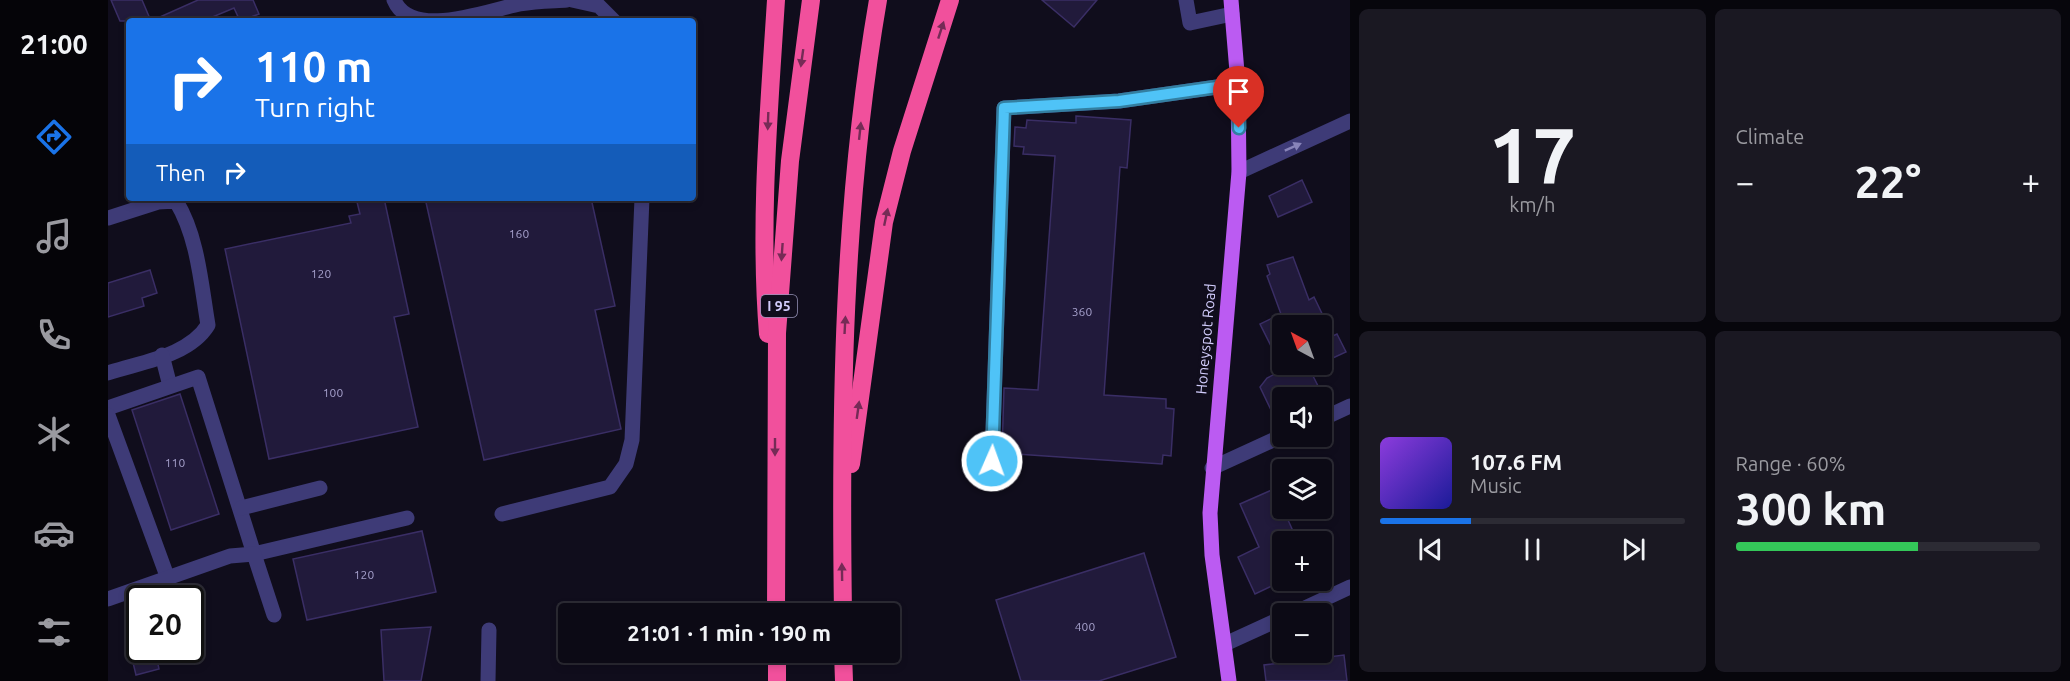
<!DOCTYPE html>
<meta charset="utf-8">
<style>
:root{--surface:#0c0a15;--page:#1a1822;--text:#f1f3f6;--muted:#9a9aa0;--line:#2c2b34;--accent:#1a73e8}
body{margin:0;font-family:Ubuntu,sans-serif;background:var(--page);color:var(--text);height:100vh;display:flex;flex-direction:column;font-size:22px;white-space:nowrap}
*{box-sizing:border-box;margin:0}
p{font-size:20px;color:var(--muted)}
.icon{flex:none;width:33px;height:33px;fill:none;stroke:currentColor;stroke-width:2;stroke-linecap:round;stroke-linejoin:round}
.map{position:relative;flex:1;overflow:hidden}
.sheet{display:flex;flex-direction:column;gap:9px;padding:9px;background:#07060c;width:720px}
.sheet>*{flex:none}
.top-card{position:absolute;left:18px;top:18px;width:570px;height:183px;border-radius:6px;box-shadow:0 3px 9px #0003,0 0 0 2px var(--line);background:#1a73e8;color:#fff;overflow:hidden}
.needle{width:39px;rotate:319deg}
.controls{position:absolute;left:1164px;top:315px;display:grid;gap:12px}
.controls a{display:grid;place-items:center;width:60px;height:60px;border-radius:6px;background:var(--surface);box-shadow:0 3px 9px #0003,0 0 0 2px var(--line);font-size:30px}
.speed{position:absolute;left:18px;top:585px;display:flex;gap:12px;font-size:30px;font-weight:700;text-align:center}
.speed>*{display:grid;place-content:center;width:78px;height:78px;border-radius:50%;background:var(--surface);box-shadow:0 3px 9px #0003,0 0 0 2px var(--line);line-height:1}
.speed .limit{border:3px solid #111;border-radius:9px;background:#fff;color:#111}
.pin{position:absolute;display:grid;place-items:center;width:51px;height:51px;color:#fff;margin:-62px -26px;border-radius:50% 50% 50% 0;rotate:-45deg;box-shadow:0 0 6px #0007}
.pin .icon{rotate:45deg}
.me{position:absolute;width:66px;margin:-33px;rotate:2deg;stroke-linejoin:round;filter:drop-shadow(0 0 4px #0008)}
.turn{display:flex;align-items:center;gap:21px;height:126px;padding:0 30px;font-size:27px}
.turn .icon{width:78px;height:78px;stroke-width:2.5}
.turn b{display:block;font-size:42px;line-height:51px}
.then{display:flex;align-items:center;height:57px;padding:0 30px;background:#0003;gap:12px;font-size:22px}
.big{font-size:45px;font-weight:600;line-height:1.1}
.sheet .card{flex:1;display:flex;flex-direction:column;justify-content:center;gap:9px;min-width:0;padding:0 21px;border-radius:9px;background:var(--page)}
.sheet .dial{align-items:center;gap:0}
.dial b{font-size:78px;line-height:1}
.song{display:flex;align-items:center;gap:18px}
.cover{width:72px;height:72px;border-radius:9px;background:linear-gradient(135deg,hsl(270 70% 55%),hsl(240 70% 35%))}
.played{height:6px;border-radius:3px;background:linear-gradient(90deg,var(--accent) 30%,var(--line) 30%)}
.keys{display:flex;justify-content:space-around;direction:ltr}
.heat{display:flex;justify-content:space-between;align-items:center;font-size:33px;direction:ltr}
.charge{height:9px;border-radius:4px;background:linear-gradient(90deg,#34c759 60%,var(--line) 0)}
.sheet .tiles{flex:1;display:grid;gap:9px;grid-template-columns:repeat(2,1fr)}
.trip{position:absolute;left:450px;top:603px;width:342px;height:60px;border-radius:6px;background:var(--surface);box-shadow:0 3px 9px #0003,0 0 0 2px var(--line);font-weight:600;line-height:60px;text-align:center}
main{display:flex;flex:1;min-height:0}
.tabs{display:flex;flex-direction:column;width:108px;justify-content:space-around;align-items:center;background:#050408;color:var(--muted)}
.tabs .icon{width:42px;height:42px}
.tabs .active{color:var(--accent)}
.tabs b{font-size:27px;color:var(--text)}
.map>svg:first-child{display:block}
.building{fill:#211a3b;stroke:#3a2e65;stroke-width:1.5}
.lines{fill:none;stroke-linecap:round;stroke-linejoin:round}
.minor{stroke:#3e3b77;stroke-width:15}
.major{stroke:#bb5bf2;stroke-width:15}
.highway{stroke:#f1509c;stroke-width:18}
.oneway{fill:#752b56}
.oneway2{fill:#8884b9}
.route-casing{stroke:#337fa1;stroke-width:15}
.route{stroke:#4fc3f7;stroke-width:10}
.labels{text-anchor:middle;stroke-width:6;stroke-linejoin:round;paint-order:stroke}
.number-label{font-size:12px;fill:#a5a0cb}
.shield{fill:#100d1c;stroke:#9793b8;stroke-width:1.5}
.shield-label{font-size:14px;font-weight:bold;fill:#d1ccfb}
.street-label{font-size:15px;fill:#d1ccfb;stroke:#100d1c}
</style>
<main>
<nav class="tabs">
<b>21:00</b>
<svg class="icon active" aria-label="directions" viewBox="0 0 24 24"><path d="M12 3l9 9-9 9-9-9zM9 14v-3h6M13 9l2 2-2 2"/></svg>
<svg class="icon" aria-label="music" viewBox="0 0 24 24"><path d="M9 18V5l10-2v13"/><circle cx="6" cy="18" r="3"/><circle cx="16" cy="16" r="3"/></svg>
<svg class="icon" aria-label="phone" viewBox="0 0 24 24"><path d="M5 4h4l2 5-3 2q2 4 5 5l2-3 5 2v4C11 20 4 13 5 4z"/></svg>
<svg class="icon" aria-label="climate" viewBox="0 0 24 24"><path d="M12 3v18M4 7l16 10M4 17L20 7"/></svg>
<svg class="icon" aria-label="car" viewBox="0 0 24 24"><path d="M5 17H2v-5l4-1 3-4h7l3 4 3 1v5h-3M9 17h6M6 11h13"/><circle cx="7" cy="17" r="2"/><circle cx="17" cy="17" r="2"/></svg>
<svg class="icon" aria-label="filters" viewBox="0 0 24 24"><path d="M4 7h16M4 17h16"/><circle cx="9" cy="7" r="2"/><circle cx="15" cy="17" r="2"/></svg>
</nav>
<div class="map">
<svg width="1242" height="681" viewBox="0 0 1242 681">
<rect width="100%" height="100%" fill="#100d1c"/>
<!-- building -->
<g class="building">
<path d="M 3,0 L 34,0 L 43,21 L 90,0 L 145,0 L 151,14 L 132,21 L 126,8 L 95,21 L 12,21 Z"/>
<path d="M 934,0 L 989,0 L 966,27 Z"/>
<path d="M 968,116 L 1023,120 L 1019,168 L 1012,167 L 996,395 L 1058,399 L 1058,408 L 1066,409 L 1063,456 L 1055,455 L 1054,464 L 894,453 L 896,388 L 930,390 L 947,156 L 915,154 L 916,147 L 906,146 L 907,127 L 918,128 L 919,120 L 968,123 Z"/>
<path d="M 1194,180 L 1204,202 L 1170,217 L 1161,196 Z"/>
<path d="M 248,198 L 276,198 L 301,314 L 286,317 L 310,427 L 161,459 L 117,249 L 243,223 L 241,216 L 252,214 Z"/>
<path d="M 317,198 L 483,198 L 507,306 L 487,310 L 513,429 L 376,460 Z"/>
<path d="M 1185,257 L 1201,300 L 1206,297 L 1220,326 L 1177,326 L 1174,319 L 1174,364 L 1199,364 L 1210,386 L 1187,398 L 1174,398 L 1174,404 L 1163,410 L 1152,387 L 1159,378 L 1175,370 L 1152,324 L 1173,314 L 1159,276 L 1162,274 L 1159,265 Z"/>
<path d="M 42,270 L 49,293 L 34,298 L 36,306 L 0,317 L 0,283 Z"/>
<path d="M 1229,334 L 1238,352 L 1214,363 L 1214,341 Z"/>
<path d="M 72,394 L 111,514 L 63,530 L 24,410 Z"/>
<path d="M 1166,489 L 1185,531 L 1176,535 L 1179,542 L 1174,542 L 1174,581 L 1147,594 L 1130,557 L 1151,547 L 1132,504 Z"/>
<path d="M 314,531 L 328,592 L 199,620 L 185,559 Z"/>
<path d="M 1036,553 L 1068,657 L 991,681 L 913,681 L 888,600 Z"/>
<path d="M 323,627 L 313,681 L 276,681 L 273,630 Z"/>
<path d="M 22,650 L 47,650 L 51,669 L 28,675 Z"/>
<path d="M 1236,655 L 1239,681 L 1158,681 L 1156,665 Z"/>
</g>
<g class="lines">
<!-- minor -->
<g class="minor">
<path d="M 286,0 C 303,41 381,10 412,4 C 428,1 444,1 459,0"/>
<path d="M 464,0 L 491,6 L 506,21"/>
<path d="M 1078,0 L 1082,23 L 1124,14"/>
<path d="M 1131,172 L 1242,121"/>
<path d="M 0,218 L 50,202 L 68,201 C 90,237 93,284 100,325 C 81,356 33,362 0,373"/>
<path d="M 54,355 L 62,386"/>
<path d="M 0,408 L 90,377 L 146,554 L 299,518"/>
<path d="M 0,415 L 59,576"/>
<path d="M 1214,419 L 1242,406"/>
<path d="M 884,461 L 896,108 L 1011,101 L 1130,84"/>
<path d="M 1104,468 L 1174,436"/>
<path d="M 133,508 L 212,488"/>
<path d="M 394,514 L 502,487 L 518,464 L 524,440 L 534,198"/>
<path d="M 0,599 L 122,556 L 146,554 L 166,615"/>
<path d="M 1184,614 L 1242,587"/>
<path d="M 1117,644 L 1174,618"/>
<path d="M 380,681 L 381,630"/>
</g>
<!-- major -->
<path class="major" d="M 1121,681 L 1104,555 L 1102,513 L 1131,172 L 1130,84 L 1123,0"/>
<!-- highway -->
<g class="highway">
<path d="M 660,334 C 651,223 661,111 668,0"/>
<path d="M 743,464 L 776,222 L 794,151 L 842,0"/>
<path d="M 668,614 L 669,333 L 682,161 L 703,0"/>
<path d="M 735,614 C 732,408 735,203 770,0"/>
<path d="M 669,652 L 669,681"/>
<path d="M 735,652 L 736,681"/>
</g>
</g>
<!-- one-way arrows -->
<defs><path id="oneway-solid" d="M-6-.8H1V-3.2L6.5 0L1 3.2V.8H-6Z" transform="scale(1.5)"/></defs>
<g class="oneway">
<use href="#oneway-solid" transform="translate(833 30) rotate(-72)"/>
<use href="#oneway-solid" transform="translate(694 58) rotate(98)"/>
<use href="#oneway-solid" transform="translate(660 121) rotate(92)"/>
<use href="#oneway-solid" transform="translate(752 131) rotate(-84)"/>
<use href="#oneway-solid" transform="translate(778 217) rotate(-78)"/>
<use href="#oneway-solid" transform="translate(674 252) rotate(94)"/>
<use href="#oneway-solid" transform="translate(737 325) rotate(-87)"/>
<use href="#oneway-solid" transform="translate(750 410) rotate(-82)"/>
<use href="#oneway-solid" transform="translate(667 447) rotate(90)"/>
<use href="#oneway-solid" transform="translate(734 572) rotate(-91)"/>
</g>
<use class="oneway2" href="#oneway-solid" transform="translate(1185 147) rotate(-24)"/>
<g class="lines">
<!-- route casing -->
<g class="route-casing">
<path id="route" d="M 884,461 L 896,108 L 1011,101 L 1130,84 L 1131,128"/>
</g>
<!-- route -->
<use href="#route" class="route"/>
</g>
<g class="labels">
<!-- number labels -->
<g class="number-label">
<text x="411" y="238">160</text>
<text x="213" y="278">120</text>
<text x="974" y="316">360</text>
<text x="225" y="397">100</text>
<text x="67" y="467">110</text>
<text x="256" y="579">120</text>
<text x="977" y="631">400</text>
</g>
<!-- shield labels -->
<rect class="shield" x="653" y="295" width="36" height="22" rx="4.5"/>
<g class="shield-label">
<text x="671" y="311">I 95</text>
</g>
<!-- street labels -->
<g class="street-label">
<text transform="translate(1098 339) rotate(-85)" y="5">Honeyspot Road</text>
</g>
</g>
</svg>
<div class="controls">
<a><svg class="needle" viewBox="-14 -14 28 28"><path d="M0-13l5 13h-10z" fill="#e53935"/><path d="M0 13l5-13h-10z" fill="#9a9aa0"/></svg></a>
<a><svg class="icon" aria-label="sound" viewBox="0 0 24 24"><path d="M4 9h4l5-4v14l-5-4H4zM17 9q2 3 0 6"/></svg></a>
<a><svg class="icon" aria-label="layers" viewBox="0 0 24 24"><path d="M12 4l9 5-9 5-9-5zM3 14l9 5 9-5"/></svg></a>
<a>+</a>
<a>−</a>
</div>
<div class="speed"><div class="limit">20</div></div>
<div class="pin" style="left:1131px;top:128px;background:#d93025"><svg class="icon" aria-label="arrive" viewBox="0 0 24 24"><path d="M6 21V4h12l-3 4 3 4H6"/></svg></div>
<svg class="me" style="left:884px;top:461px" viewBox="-20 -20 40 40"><circle r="17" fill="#4fc3f7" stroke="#fff" stroke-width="3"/><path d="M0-11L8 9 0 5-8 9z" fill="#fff"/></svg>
<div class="trip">21:01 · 1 min · 190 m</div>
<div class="top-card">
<div class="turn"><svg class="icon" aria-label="right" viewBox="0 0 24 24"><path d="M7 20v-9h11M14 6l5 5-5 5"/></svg><div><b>110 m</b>Turn right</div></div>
<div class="then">Then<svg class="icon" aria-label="right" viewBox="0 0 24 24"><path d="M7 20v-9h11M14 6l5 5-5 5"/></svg></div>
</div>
</div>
<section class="sheet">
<div class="tiles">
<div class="card dial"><b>17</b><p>km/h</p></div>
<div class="card"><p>Climate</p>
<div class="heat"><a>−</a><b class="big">22°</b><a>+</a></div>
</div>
<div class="card">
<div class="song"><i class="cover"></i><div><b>107.6 FM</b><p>Music</p></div></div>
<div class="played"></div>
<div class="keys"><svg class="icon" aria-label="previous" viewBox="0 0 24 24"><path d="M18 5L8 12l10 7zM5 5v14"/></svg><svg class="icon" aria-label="pause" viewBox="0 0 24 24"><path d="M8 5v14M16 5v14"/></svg><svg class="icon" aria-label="next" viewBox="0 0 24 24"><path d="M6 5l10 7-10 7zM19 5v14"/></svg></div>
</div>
<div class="card"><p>Range · 60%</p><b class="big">300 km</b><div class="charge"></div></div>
</div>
</section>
</main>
